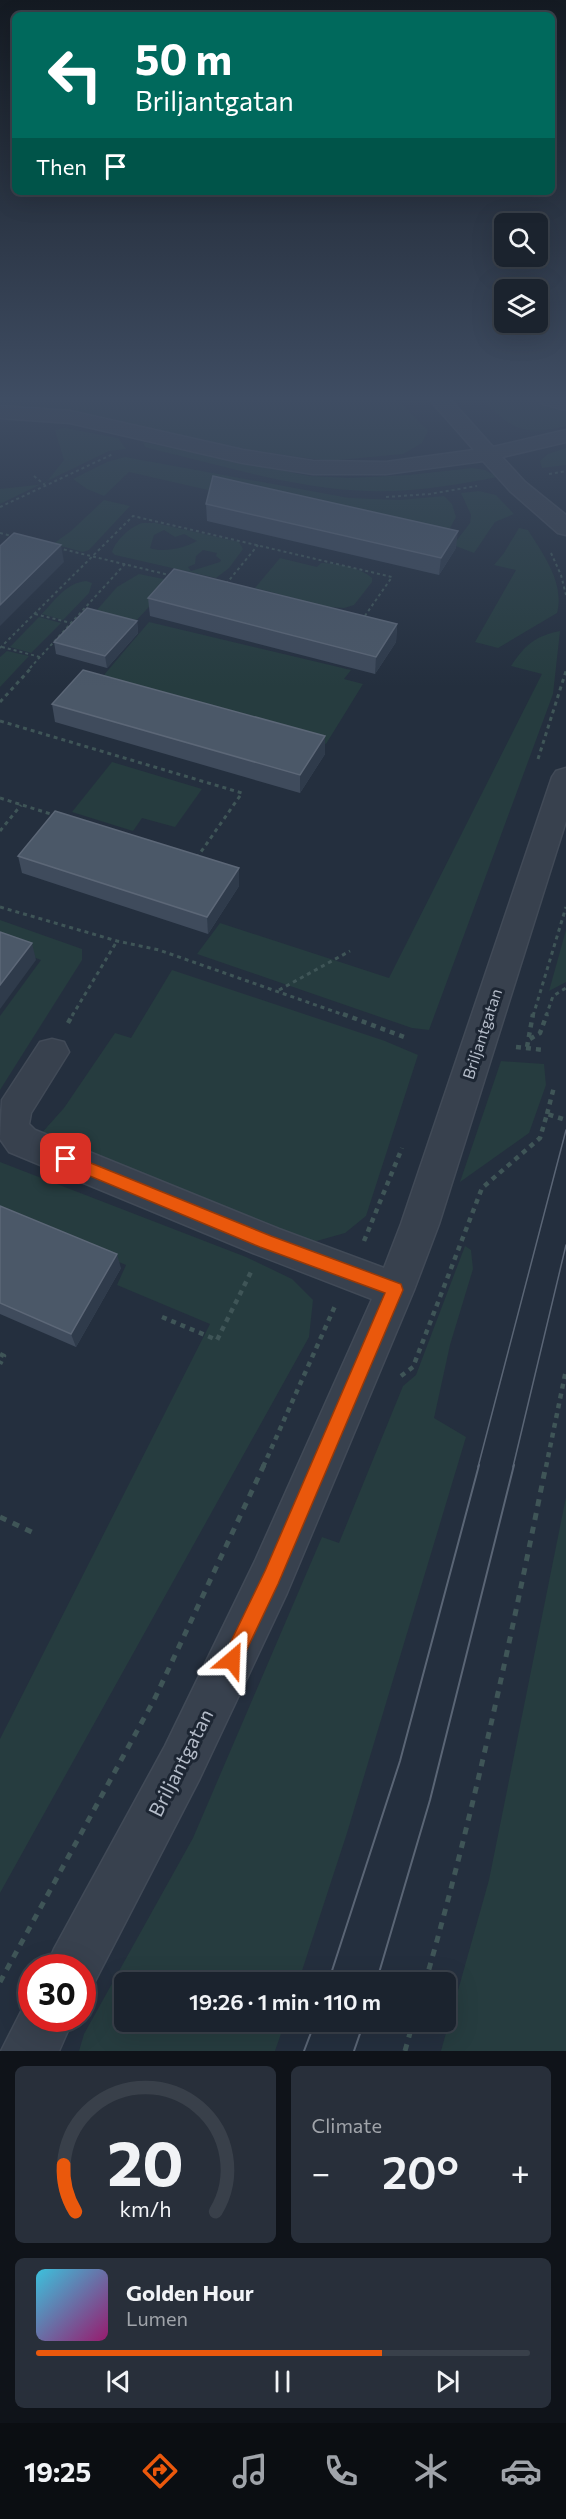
<!DOCTYPE html>
<meta charset="utf-8">
<style>
:root{--surface:#1b232e;--page:#282f3a;--text:#f1f3f6;--muted:#a0a4aa;--line:#39404a;--accent:#ea580c}
body{margin:0;font-family:Commissioner,sans-serif;background:var(--page);color:var(--text);height:100vh;display:flex;flex-direction:column;font-size:22px;white-space:nowrap}
*{box-sizing:border-box;margin:0}
p{font-size:20px;color:var(--muted)}
.icon{flex:none;width:33px;height:33px;fill:none;stroke:currentColor;stroke-width:2;stroke-linecap:round;stroke-linejoin:round}
.map{position:relative;height:2051px;overflow:hidden}
.sheet{display:flex;flex-direction:column;gap:15px;padding:15px;background:#0f1319;flex:1}
.sheet>*{flex:none}
.banner{position:absolute;left:12px;top:12px;width:543px;height:183px;border-radius:9px;box-shadow:0 6px 24px #0002,0 0 0 2px var(--line);background:#00695c;color:#fff;overflow:hidden}
.buttons{position:absolute;left:494px;top:213px;display:grid;gap:12px}
.buttons a{display:grid;place-items:center;width:54px;height:54px;border-radius:9px;background:var(--surface);box-shadow:0 6px 24px #0002,0 0 0 2px var(--line);font-size:30px}
.speed{position:absolute;left:18px;top:1954px;display:flex;gap:12px;font-size:30px;font-weight:700;text-align:center}
.speed>*{display:grid;place-content:center;width:78px;height:78px;border-radius:50%;background:var(--surface);box-shadow:0 6px 24px #0002,0 0 0 2px var(--line);line-height:1}
.speed .limit{border:9px solid #d22;background:#fff;color:#111}
.pin{position:absolute;display:grid;place-items:center;width:51px;height:51px;color:#fff;margin:-26px;border-radius:12px;box-shadow:0 3px 9px #0006}
.me{position:absolute;width:66px;margin:-33px;rotate:26deg;stroke-linejoin:round;filter:drop-shadow(0 0 4px #0008)}
.turn{display:flex;align-items:center;gap:21px;height:126px;padding:0 24px;font-size:27px}
.turn .icon{width:78px;height:78px;stroke-width:2.5}
.turn b{display:block;font-size:42px;line-height:51px}
.then{display:flex;align-items:center;height:57px;padding:0 24px;background:#0003;gap:12px;font-size:22px}
.big{font-size:45px;font-weight:600;line-height:1.1}
.sheet .widget{flex:1;display:flex;flex-direction:column;justify-content:center;gap:9px;min-width:0;padding:0 21px;border-radius:9px;background:var(--page)}
.sheet .dial{align-items:center;gap:0}
.dial svg{height:156px;overflow:visible;fill:none;stroke:var(--line);stroke-width:7;stroke-linecap:round;text-anchor:middle}
.dial text{fill:var(--text);stroke:none}
.song{display:flex;align-items:center;gap:18px}
.cover{width:72px;height:72px;border-radius:9px;background:linear-gradient(135deg,hsl(190 70% 55%),hsl(320 70% 35%))}
.played{height:6px;border-radius:3px;background:linear-gradient(90deg,var(--accent) 70%,var(--line) 70%)}
.keys{display:flex;justify-content:space-around;direction:ltr}
.heat{display:flex;justify-content:space-between;align-items:center;font-size:33px;direction:ltr}
.sheet .tiles{flex:1;display:grid;gap:15px;grid-template-columns:1fr 1fr}
.widget:last-child{grid-column:span 2}
.trip{position:absolute;left:114px;top:1972px;width:342px;height:60px;border-radius:9px;background:var(--surface);box-shadow:0 6px 24px #0002,0 0 0 2px var(--line);font-weight:600;line-height:60px;text-align:center}
.tabs{display:flex;height:96px;justify-content:space-around;align-items:center;background:#0b0e12;color:var(--muted)}
.tabs .icon{width:42px;height:42px}
.tabs .active{color:var(--accent)}
.tabs b{font-size:27px;color:var(--text)}
.map>svg:first-child{display:block}
.green{fill:#263c3f;fill-rule:evenodd}
.lines{fill:none;stroke-linecap:round;stroke-linejoin:round}
.minor-casing{stroke:#414a57;stroke-width:3}
.path-far3{stroke:#3f5557;stroke-width:2;stroke-dasharray:3 3;stroke-linecap:butt}
.path-far2{stroke:#3f5557;stroke-width:3;stroke-dasharray:4 4;stroke-linecap:butt}
.path-far1{stroke:#3f5557;stroke-width:4.5;stroke-dasharray:5 5;stroke-linecap:butt}
.path{stroke:#3f5557;stroke-width:5;stroke-dasharray:7 7;stroke-linecap:butt}
.minor{fill:#38414e;fill-rule:evenodd}
.tram-far1{stroke:#5a6575;stroke-width:1.5}
.tram{stroke:#5a6575;stroke-width:2}
.wall{fill:#3f4b5c}
.shaded-wall{fill:#2f3b4b}
.building{fill:#4b5868;stroke:#5c6777;stroke-width:1.5}
.route{fill:#ea580c;stroke:#983908;stroke-width:1.5}
.labels{text-anchor:middle;stroke-width:6;stroke-linejoin:round;paint-order:stroke}
.street-label{font-size:16px;fill:#b4bcc9;stroke:#1d2633}
.near-street-label{font-size:20px;fill:#b4bcc9;stroke:#1d2633}
</style>
<div class="map">
<svg width="566" height="2051" viewBox="0 0 566 2051">
<rect width="100%" height="100%" fill="#242f3e"/>
<!-- green -->
<g class="green">
<path d="M 0,400 L 398,400 L 428,431 L 422,443 L 403,454 L 328,461 L 235,448 L 46,409 L 0,407 Z"/>
<path d="M 483,400 L 542,400 L 566,410 L 566,426 C 524,436 512,430 483,400 Z"/>
<path d="M 65,428 L 118,438 L 126,449 L 109,451 L 0,504 L 0,489 L 45,484 L 64,460 L 55,430 Z"/>
<path d="M 143,442 L 309,476 L 350,478 L 409,475 L 472,468 L 485,470 L 498,477 C 455,485 411,493 367,491 C 297,489 224,466 156,450 L 145,447 Z"/>
<path d="M 566,448 L 566,465 L 542,468 L 540,461 L 548,454 Z"/>
<path d="M 125,457 L 349,498 L 400,500 L 444,496 L 452,504 L 456,517 L 447,534 L 439,543 L 129,472 L 104,496 L 87,489 L 73,479 L 107,462 Z"/>
<path d="M 479,491 L 496,495 L 514,514 L 495,522 L 474,553 L 453,545 L 470,523 L 471,515 L 461,493 Z"/>
<path d="M 104,500 L 130,506 L 89,550 L 83,552 L 53,544 L 71,531 Z"/>
<path d="M 142,523 L 156,523 L 239,542 L 243,549 L 229,568 L 216,578 L 115,555 L 112,552 C 116,540 130,527 142,523 ZM 164,530 L 175,537 L 184,534 L 197,541 C 185,548 163,553 150,548 L 154,535 ZM 203,550 L 217,553 L 216,556 L 221,560 L 220,562 L 191,571 L 188,567 L 195,564 L 196,556 Z"/>
<path d="M 519,528 L 528,530 C 543,554 565,583 557,613 L 498,648 L 475,642 L 516,570 L 494,565 L 504,553 Z"/>
<path d="M 280,558 L 317,567 L 321,563 C 336,563 362,568 372,578 L 372,582 L 354,605 L 344,608 L 328,607 L 255,588 Z"/>
<path d="M 139,574 L 173,581 L 133,624 L 96,611 L 117,587 Z"/>
<path d="M 86,581 L 92,583 L 89,593 L 63,620 L 42,614 C 55,600 66,583 86,581 Z"/>
<path d="M 39,617 L 61,623 L 31,653 L 10,647 Z"/>
<path d="M 149,622 L 351,670 L 344,679 L 363,684 L 326,744 L 98,682 Z"/>
<path d="M 560,631 L 553,694 L 429,1030 L 412,1028 L 197,954 L 220,923 L 389,978 L 542,674 L 511,666 C 525,645 535,636 560,631 Z"/>
<path d="M 7,651 L 29,656 L 0,687 L 0,657 Z"/>
<path d="M 112,762 L 202,789 L 175,827 L 142,818 L 133,831 L 72,812 Z"/>
<path d="M 0,920 L 82,949 L 82,960 L 0,1090 L 0,1016 L 41,960 L 0,944 Z"/>
<path d="M 566,930 L 566,982 L 549,991 Z"/>
<path d="M 172,970 L 385,1041 L 418,1055 L 366,1216 L 345,1233 L 313,1242 L 39,1136 L 64,1108 L 115,1033 L 131,1038 Z"/>
<path d="M 501,1061 L 544,1064 L 546,1085 L 529,1133 L 460,1182 Z"/>
<path d="M 0,1162 L 246,1257 L 292,1279 L 313,1300 L 309,1337 L 0,1893 L 0,1739 L 210,1324 L 117,1285 L 126,1265 L 0,1212 Z"/>
<path d="M 465,1246 L 471,1250 L 473,1269 L 450,1345 L 434,1418 L 466,1437 L 347,1833 L 298,1983 L 124,1983 L 124,2022 L 285,2022 L 275,2051 L 79,2051 L 84,2034 L 193,1838 L 322,1537 L 339,1543 L 403,1386 L 416,1375 Z"/>
<path d="M 566,1497 L 566,2051 L 441,2051 L 489,1880 Z"/>
</g>
<g class="lines">
<!-- minor casing -->
<g class="minor-casing">
<g id="minor">
<path d="M 430,400 L 451,400 L 493,447 L 566,430 L 566,442 L 502,457 L 525,482 L 566,515 L 566,535 L 558,533 L 510,491 L 483,461 L 386,474 L 313,474 L 243,463 L 70,423 L 0,418 L 0,406 L 70,411 L 243,450 L 313,461 L 386,462 L 474,450 Z"/>
<path d="M 540,400 L 566,400 L 566,410 L 543,404 Z"/>
<path d="M 566,768 L 566,821 L 439,1224 L 414,1290 L 287,1593 L 199,1780 L 92,1987 L 82,1991 L 82,1968 L 46,1968 L 54,1949 L 165,1746 L 255,1561 L 372,1299 L 253,1253 L 9,1152 L 0,1139 L 2,1100 L 40,1042 L 52,1039 L 64,1042 L 69,1052 L 31,1113 L 29,1124 L 35,1130 L 279,1229 L 384,1268 L 401,1224 L 552,777 L 556,771 Z"/>
<path d="M 32,1998 L 32,2019 L 73,2019 L 59,2051 L 1,2051 L 27,2000 Z"/>
</g>
</g>
<!-- path-far3 -->
<g class="path-far3">
<path d="M 549,474 L 566,471"/>
<path d="M 34,476 L 45,485"/>
<path d="M 386,497 L 430,494 L 477,486"/>
<path d="M 0,507 L 113,454"/>
<path d="M 0,533 L 16,537"/>
<path d="M 58,548 L 173,576"/>
<path d="M 551,553 L 561,575 L 566,595"/>
<path d="M 226,584 L 258,545"/>
<path d="M 35,614 L 71,623"/>
<path d="M 2,647 L 40,657"/>
<path d="M 0,648 L 133,516 L 392,577 L 362,620"/>
<path d="M 30,668 L 125,564"/>
</g>
<!-- path-far2 -->
<g class="path-far2">
<path d="M 0,702 L 32,667"/>
<path d="M 0,721 L 242,793 L 196,859"/>
<path d="M 538,759 L 566,671"/>
<path d="M 0,798 L 57,816"/>
<path d="M 0,831 L 21,805"/>
<path d="M 0,907 L 117,941 L 159,950 L 347,1016"/>
<path d="M 279,990 L 350,951"/>
<path d="M 72,1016 L 117,941"/>
<path d="M 533,1016 L 566,907"/>
<path d="M 546,1016 L 553,996 L 566,988"/>
</g>
<!-- path-far1 -->
<g class="path-far1">
<path d="M 343,1014 L 407,1038"/>
<path d="M 68,1023 L 73,1014"/>
<path d="M 530,1039 L 540,1033 L 547,1014"/>
<path d="M 516,1047 L 544,1050"/>
<path d="M 527,1047 L 533,1014"/>
<path d="M 547,1114 L 554,1087"/>
<path d="M 364,1241 L 402,1148"/>
<path d="M 162,1317 L 217,1340 L 251,1272"/>
<path d="M 0,1354 L 4,1356 L 0,1364"/>
<path d="M 401,1376 L 413,1367 L 482,1188 L 540,1138 L 547,1114 L 566,1120"/>
<path d="M 263,1467 L 335,1306"/>
<path d="M 546,1467 L 566,1370"/>
</g>
<!-- path -->
<g class="path">
<path d="M 0,1517 L 38,1535"/>
<path d="M 0,1982 L 155,1698 L 264,1465"/>
<path d="M 425,1983 C 474,1813 511,1638 546,1465"/>
<path d="M 405,2051 L 413,2022"/>
</g>
<!-- minor -->
<use href="#minor" class="minor"/>
<!-- tram-far1 -->
<g class="tram-far1">
<path d="M 478,1467 L 566,1130"/>
<path d="M 513,1467 L 566,1245"/>
</g>
<!-- tram -->
<g class="tram">
<path d="M 328,1983 L 400,1761 L 479,1465"/>
<path d="M 376,1983 L 430,1800 L 514,1465"/>
<path d="M 304,2051 L 315,2022"/>
<path d="M 354,2051 L 364,2022"/>
</g>
</g>
<!-- wall -->
<g class="wall">
<path d="M 206,504 L 456,548 L 439,575 L 207,521 Z"/>
<path d="M 148,598 L 397,624 L 396,642 L 375,674 L 150,616 Z"/>
<path d="M 137,621 L 138,633 L 107,668 L 56,654 L 54,642 Z"/>
<path d="M 52,704 L 325,754 L 300,793 L 55,722 Z"/>
<path d="M 18,856 L 239,886 L 208,934 L 22,873 Z"/>
<path d="M 0,1206 L 121,1268 L 76,1347 L 0,1314 Z"/>
</g>
<!-- shaded-wall -->
<g class="shaded-wall">
<path d="M 458,531 L 456,548 L 439,575 L 441,558 Z"/>
<path d="M 61,545 L 64,562 L 0,626 L 0,605 Z"/>
<path d="M 137,621 L 138,633 L 107,668 L 105,656 Z"/>
<path d="M 397,624 L 396,642 L 375,674 L 376,657 Z"/>
<path d="M 325,736 L 325,754 L 300,793 L 300,775 Z"/>
<path d="M 239,868 L 239,886 L 208,934 L 207,917 Z"/>
<path d="M 32,943 L 36,960 L 0,1009 L 0,985 Z"/>
<path d="M 117,1254 L 121,1268 L 76,1347 L 71,1334 Z"/>
</g>
<!-- building -->
<g class="building">
<path d="M 213,476 L 458,531 L 441,558 L 206,504 Z"/>
<path d="M 14,533 L 61,545 L 0,605 L 0,546 Z"/>
<path d="M 174,569 L 397,624 L 376,657 L 148,598 Z"/>
<path d="M 87,608 L 137,621 L 105,656 L 54,642 Z"/>
<path d="M 83,670 L 325,736 L 300,775 L 52,704 Z"/>
<path d="M 55,811 L 239,868 L 207,917 L 18,856 Z"/>
<path d="M 0,932 L 32,943 L 0,985 Z"/>
<path d="M 0,1206 L 117,1254 L 71,1334 L 0,1303 Z"/>
</g>
<!-- sky -->
<linearGradient id="sky" x2="0" y2="1"><stop stop-color="#141a22"/><stop offset="0.58" stop-color="#3f4d63"/><stop offset="1" stop-color="#3f4d63" stop-opacity="0"/></linearGradient>
<rect width="566" height="687" fill="url(#sky)"/>
<!-- route -->
<path class="route" d="M 66,1153 L 271,1236 L 401,1284 L 403,1290 L 278,1584 L 239,1666 L 232,1669 L 225,1666 L 222,1660 L 265,1571 L 385,1293 L 260,1247 L 61,1164 L 59,1159 L 61,1155 Z"/>
<g class="labels">
<!-- street labels -->
<g class="street-label">
<text transform="translate(482 1034) rotate(-72)" y="6">Briljantgatan</text>
</g>
<!-- near-street labels -->
<g class="near-street-label">
<text transform="translate(181 1763) rotate(-63)" y="7">Briljantgatan</text>
</g>
</g>
</svg>
<div class="buttons">
<a><svg class="icon" aria-label="search" viewBox="0 0 24 24"><circle cx="10" cy="10" r="6"/><path d="M15 15l6 6"/></svg></a>
<a><svg class="icon" aria-label="layers" viewBox="0 0 24 24"><path d="M12 4l9 5-9 5-9-5zM3 14l9 5 9-5"/></svg></a>
</div>
<div class="speed"><div class="limit">30</div></div>
<div class="pin" style="left:66px;top:1159px;background:#d93025"><svg class="icon" aria-label="arrive" viewBox="0 0 24 24"><path d="M6 21V4h12l-3 4 3 4H6"/></svg></div>
<svg class="me" style="left:232px;top:1660px" viewBox="-20 -20 40 40"><path d="M0-17L14 15 0 8-14 15z" fill="#ea580c" stroke="#fff" stroke-width="4"/></svg>
<div class="trip">19:26 · 1 min · 110 m</div>
<div class="banner">
<div class="turn"><svg class="icon" aria-label="left" viewBox="0 0 24 24"><path d="M17 20v-9H6M10 6l-5 5 5 5"/></svg><div><b>50 m</b>Briljantgatan</div></div>
<div class="then">Then<svg class="icon" aria-label="arrive" viewBox="0 0 24 24"><path d="M6 21V4h12l-3 4 3 4H6"/></svg></div>
</div>
</div>
<section class="sheet">
<div class="tiles">
<div class="widget dial"><svg viewBox="0 0 100 80">
<path d="M14 69A42 42 0 1 1 86 69"/>
<path d="M14 69A42 42 0 0 1 8 45" stroke="#ea580c"/>
<text x="50" y="56" font-size="32" font-weight="700">20</text>
<text x="50" y="72" font-size="11">km/h</text>
</svg></div>
<div class="widget"><p>Climate</p>
<div class="heat"><a>−</a><b class="big">20°</b><a>+</a></div>
</div>
<div class="widget">
<div class="song"><i class="cover"></i><div><b>Golden Hour</b><p>Lumen</p></div></div>
<div class="played"></div>
<div class="keys"><svg class="icon" aria-label="previous" viewBox="0 0 24 24"><path d="M18 5L8 12l10 7zM5 5v14"/></svg><svg class="icon" aria-label="pause" viewBox="0 0 24 24"><path d="M8 5v14M16 5v14"/></svg><svg class="icon" aria-label="next" viewBox="0 0 24 24"><path d="M6 5l10 7-10 7zM19 5v14"/></svg></div>
</div>
</div>
</section>
<nav class="tabs">
<b>19:25</b>
<svg class="icon active" aria-label="directions" viewBox="0 0 24 24"><path d="M12 3l9 9-9 9-9-9zM9 14v-3h6M13 9l2 2-2 2"/></svg>
<svg class="icon" aria-label="music" viewBox="0 0 24 24"><path d="M9 18V5l10-2v13"/><circle cx="6" cy="18" r="3"/><circle cx="16" cy="16" r="3"/></svg>
<svg class="icon" aria-label="phone" viewBox="0 0 24 24"><path d="M5 4h4l2 5-3 2q2 4 5 5l2-3 5 2v4C11 20 4 13 5 4z"/></svg>
<svg class="icon" aria-label="climate" viewBox="0 0 24 24"><path d="M12 3v18M4 7l16 10M4 17L20 7"/></svg>
<svg class="icon" aria-label="car" viewBox="0 0 24 24"><path d="M5 17H2v-5l4-1 3-4h7l3 4 3 1v5h-3M9 17h6M6 11h13"/><circle cx="7" cy="17" r="2"/><circle cx="17" cy="17" r="2"/></svg>
</nav>
